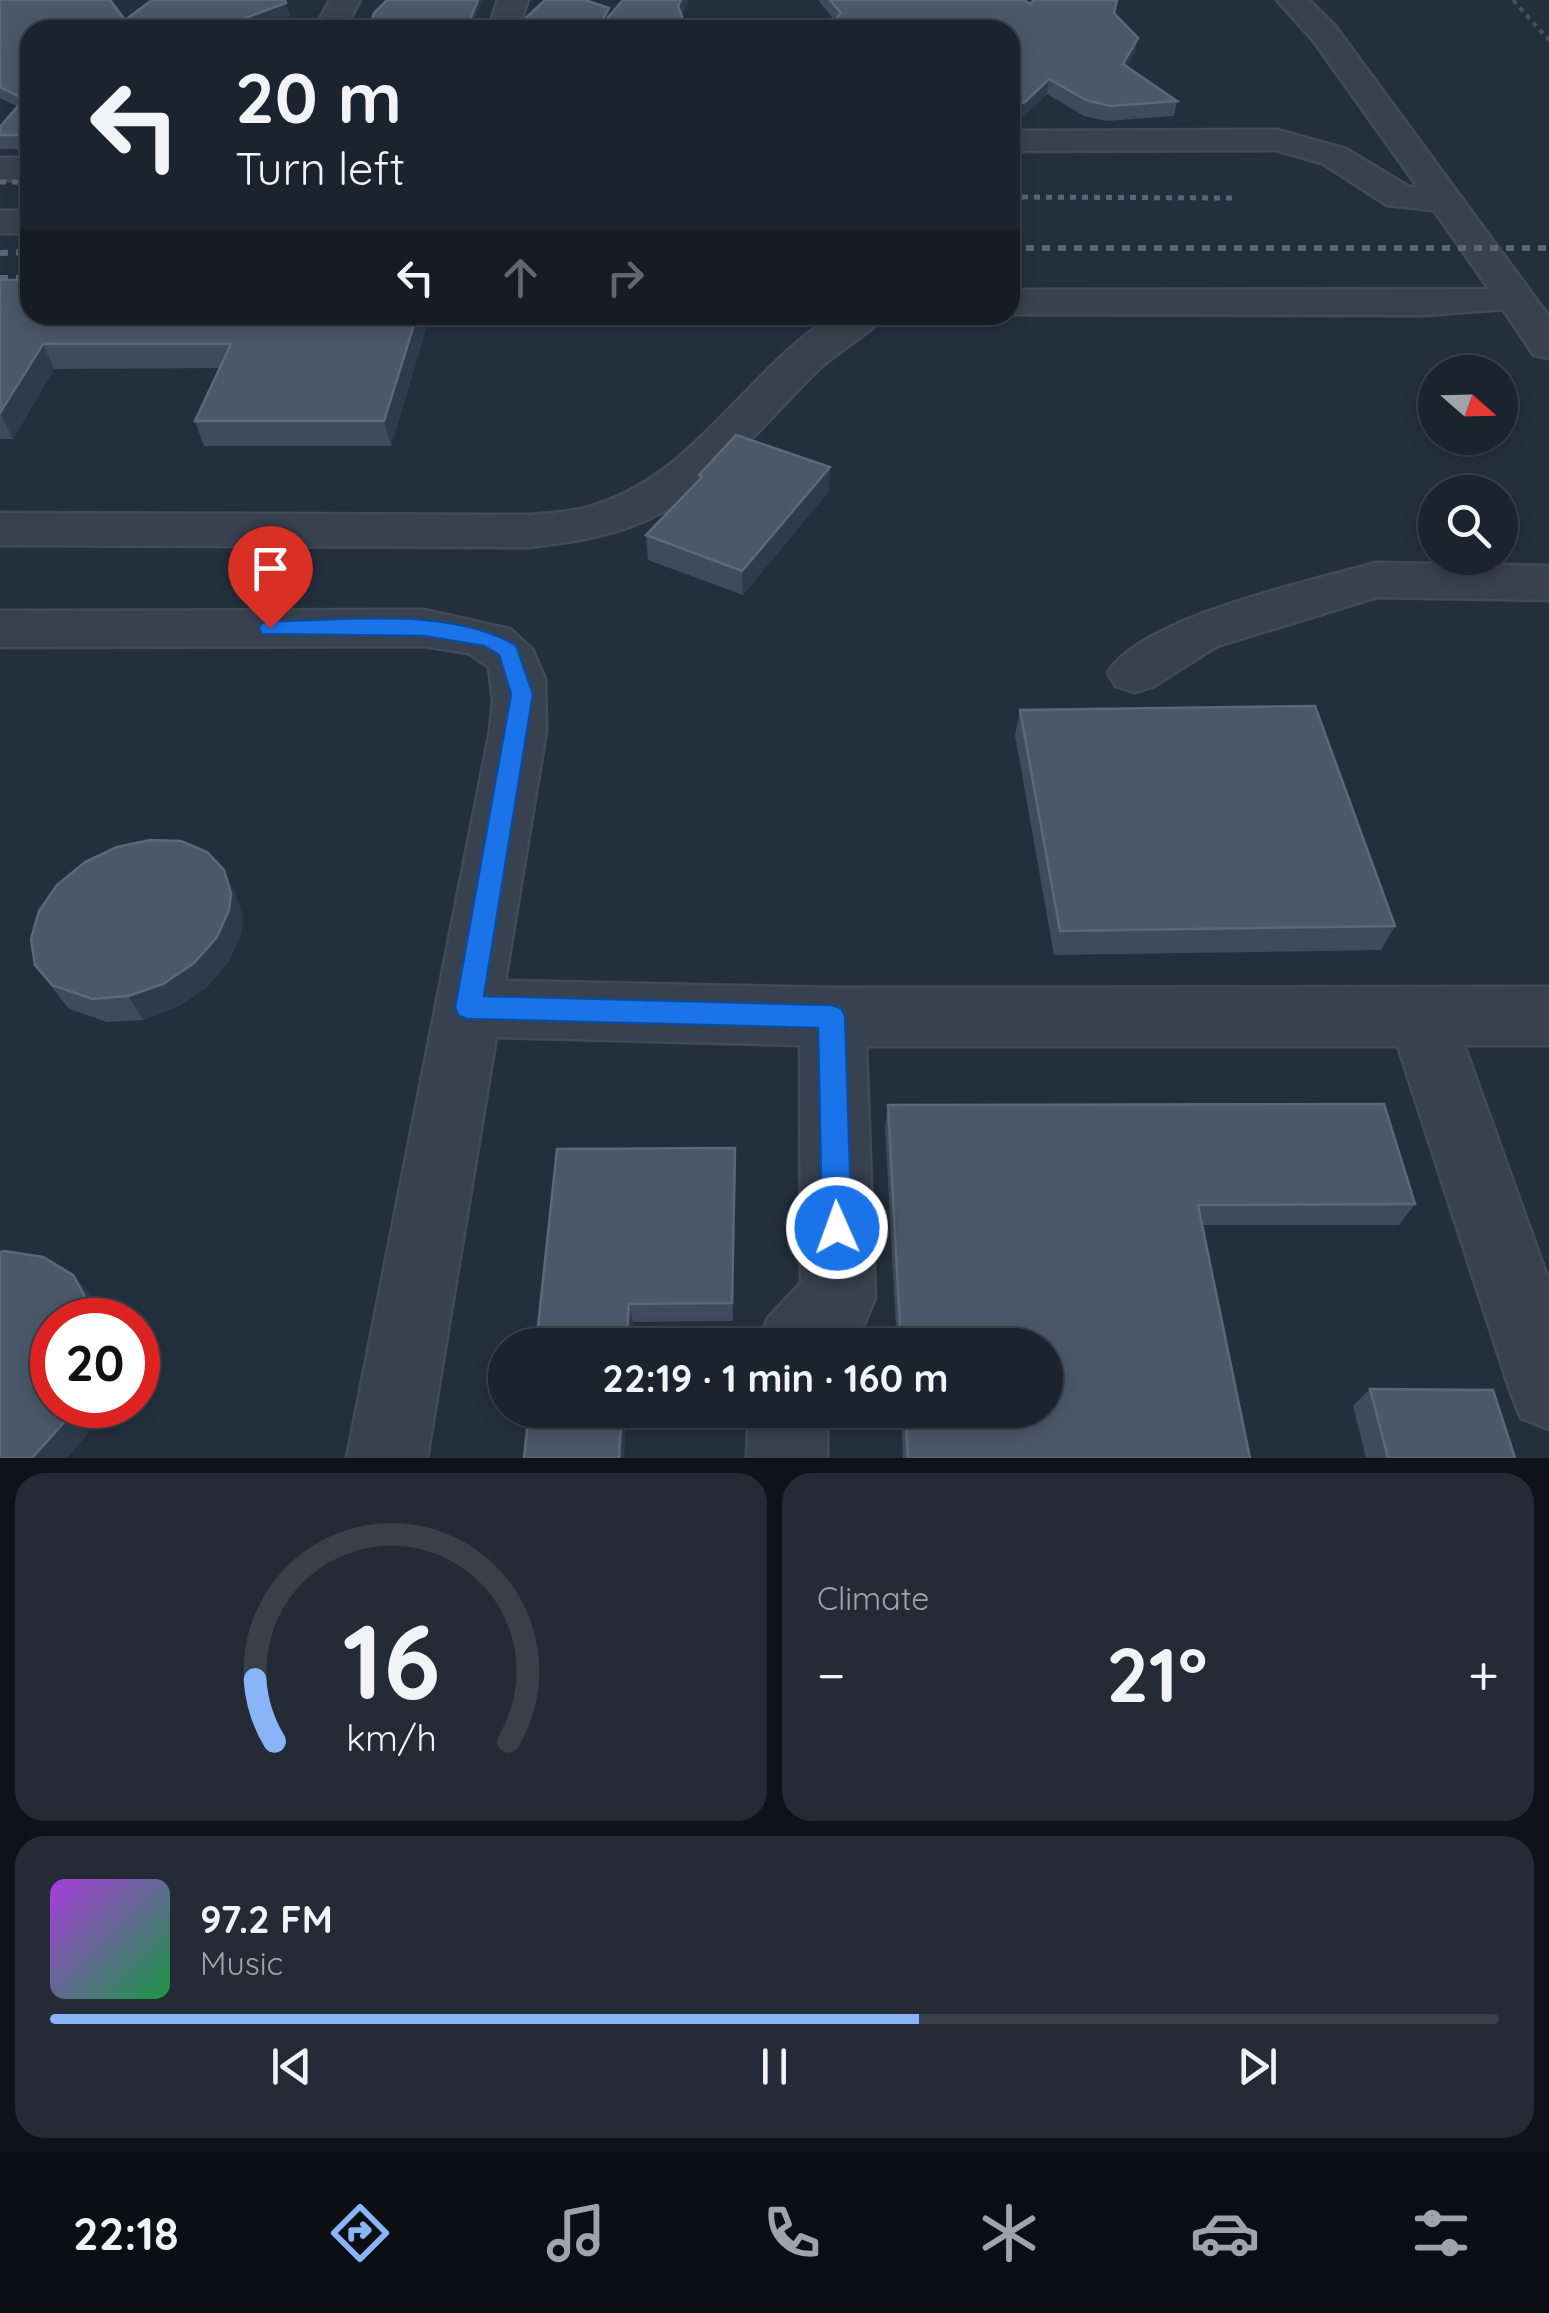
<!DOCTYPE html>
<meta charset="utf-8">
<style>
:root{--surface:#1b232e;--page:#242b36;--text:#f1f3f6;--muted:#a0a4aa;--line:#39404a;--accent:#8ab4f8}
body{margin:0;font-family:Quicksand,sans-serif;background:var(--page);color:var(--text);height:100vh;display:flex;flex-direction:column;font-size:38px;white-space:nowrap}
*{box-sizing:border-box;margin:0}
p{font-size:32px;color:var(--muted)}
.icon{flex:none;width:55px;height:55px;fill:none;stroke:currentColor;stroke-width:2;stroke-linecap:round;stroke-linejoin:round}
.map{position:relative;height:1458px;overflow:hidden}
.details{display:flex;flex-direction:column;gap:15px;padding:15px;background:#0f1319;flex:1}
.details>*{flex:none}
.guide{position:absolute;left:20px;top:20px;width:1000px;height:305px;border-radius:30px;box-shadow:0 5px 15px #0003,0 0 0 2px var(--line);background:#1b232e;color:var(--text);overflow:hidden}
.needle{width:65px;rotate:110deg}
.buttons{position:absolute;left:1418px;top:355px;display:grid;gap:20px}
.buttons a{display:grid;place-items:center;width:100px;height:100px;border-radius:50%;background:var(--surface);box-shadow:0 5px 15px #0003,0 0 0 2px var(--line);font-size:50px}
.speed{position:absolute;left:30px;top:1298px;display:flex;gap:20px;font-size:50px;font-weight:700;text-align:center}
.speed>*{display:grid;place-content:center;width:130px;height:130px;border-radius:50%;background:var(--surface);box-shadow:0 5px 15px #0003,0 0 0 2px var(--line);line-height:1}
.speed .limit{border:15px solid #d22;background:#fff;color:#111}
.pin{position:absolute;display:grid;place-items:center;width:85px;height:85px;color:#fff;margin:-102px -42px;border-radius:50% 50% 50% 0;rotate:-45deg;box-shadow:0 0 10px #0007}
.pin .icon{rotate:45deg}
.me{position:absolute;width:110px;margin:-55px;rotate:358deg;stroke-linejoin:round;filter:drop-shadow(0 0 8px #0008)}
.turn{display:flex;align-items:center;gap:35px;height:210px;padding:0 50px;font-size:45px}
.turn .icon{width:130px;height:130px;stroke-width:2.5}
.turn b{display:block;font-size:70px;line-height:85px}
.lanes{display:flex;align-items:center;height:95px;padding:0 50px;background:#0003;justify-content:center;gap:50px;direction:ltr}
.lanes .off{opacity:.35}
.big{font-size:75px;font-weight:700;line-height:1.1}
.details .widget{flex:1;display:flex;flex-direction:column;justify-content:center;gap:15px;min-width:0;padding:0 35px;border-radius:30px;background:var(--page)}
.details .dial{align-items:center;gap:0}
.dial svg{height:260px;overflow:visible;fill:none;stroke:var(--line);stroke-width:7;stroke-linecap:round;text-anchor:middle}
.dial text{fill:var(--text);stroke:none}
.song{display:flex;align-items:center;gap:30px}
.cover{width:120px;height:120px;border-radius:15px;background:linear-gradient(135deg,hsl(280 70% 55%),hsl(140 70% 35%))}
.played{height:10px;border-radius:5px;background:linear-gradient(90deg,var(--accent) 60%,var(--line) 60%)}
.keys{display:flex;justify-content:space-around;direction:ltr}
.heat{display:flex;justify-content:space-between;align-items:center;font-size:55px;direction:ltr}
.details .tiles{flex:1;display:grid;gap:15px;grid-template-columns:1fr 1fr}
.widget:last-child{grid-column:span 2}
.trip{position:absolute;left:488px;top:1328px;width:575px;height:100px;border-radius:50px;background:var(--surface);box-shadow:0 5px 15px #0003,0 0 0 2px var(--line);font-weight:700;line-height:100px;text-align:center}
.tab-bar{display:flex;height:160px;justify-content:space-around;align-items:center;background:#0b0e12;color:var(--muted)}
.tab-bar .icon{width:70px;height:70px}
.tab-bar .selected{color:var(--accent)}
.tab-bar b{font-size:45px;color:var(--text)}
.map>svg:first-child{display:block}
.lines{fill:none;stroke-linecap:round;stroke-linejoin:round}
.minor-casing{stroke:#414a57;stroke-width:5}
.path{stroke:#3f5557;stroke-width:4;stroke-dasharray:5 5;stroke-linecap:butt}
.minor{fill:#38414e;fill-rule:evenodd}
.rail-far1{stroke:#5a6575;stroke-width:5;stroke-dasharray:6 6;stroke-linecap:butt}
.rail{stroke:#5a6575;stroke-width:6;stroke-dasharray:8 8;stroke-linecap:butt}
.wall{fill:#3f4b5c}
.shaded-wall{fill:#2f3b4b}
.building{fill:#4b5868;stroke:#5c6777;stroke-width:2.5}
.route{fill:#1a73e8;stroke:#114b97;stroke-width:2.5}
</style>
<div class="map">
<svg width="1549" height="1458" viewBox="0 0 1549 1458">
<rect width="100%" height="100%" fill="#242f3e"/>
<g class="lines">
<!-- minor casing -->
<g class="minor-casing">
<g id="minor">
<path d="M 330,0 L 360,0 L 344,30 L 314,30 Z"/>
<path d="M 498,0 L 528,0 L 518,30 L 488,30 Z"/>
<path d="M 1277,0 L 1309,0 L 1335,26 L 1549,317 L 1549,358 L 1534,355 L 1503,309 L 1425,315 L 1010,314 L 1010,290 L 1489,289 L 1434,210 L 1387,205 L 1322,163 L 1276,150 L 1010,151 L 1010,131 L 1277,130 L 1346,149 L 1409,187 L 1418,187 L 1313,40 Z"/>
<rect x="0" y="158" width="30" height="22"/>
<rect x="0" y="211" width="30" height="22"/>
<path d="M 834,315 L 886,315 C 878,327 837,352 821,367 C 763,422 711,496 634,525 C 601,538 564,543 529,547 L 0,545 L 0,513 L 529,515 C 552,513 576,512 598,504 C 697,472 749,368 834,315 Z"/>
<path d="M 1376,563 L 1549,566 L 1549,600 L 1377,597 L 1217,646 L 1154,686 L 1135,692 L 1116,686 L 1108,673 C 1141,617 1312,581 1376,563 Z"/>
<path d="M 424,610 L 510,629 L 532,649 L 545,679 L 546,731 L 505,981 L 832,988 L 1549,987 L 1549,1045 L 1464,1045 L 1549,1282 L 1549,1429 L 1521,1418 L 1510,1390 L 1398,1046 L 866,1046 L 875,1298 L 864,1324 L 846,1345 L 757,1345 L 768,1318 L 801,1283 L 800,1045 L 496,1037 L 427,1458 L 347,1458 L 490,731 L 493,701 L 489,667 L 468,653 L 424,646 L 0,647 L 0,611 Z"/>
<path d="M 749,1410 L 827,1410 L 827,1458 L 747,1458 Z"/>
</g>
</g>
<!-- path -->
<path class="path" d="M 1513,0 L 1549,40"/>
<!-- minor -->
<use href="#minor" class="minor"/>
<!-- rail-far1 -->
<g class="rail-far1">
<path d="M 0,182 L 30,182"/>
<path d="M 1010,197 L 1236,198"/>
</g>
<!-- rail -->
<g class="rail">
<path d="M 1010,248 L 1549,248"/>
<path d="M 0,253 L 30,252"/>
<path d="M 0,278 L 30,278"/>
</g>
</g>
<!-- wall -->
<g class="wall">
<path d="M 0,0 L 125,20 L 286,3 L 290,16 L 252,30 L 30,30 L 30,149 L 0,149 L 0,127 L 17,106 L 0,98 Z"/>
<path d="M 623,0 L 689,0 L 681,15 L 687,30 L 513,30 L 610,16 Z"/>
<path d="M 818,0 L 1024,0 L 1030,4 L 1115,14 L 1138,38 L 1135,52 L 1127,66 L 1177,101 L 1174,116 L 1107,121 L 1084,116 L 1047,94 L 1023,117 L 1010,120 L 1010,30 L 835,21 Z"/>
<path d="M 0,280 L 430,315 L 391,446 L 204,446 L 195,421 L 219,368 L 54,369 L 13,439 L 0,439 Z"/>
<path d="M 699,475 L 829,491 L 743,595 L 648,560 L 646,535 L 699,480 Z"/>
<path d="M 1020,710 L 1395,926 L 1381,950 L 1054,955 L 1015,735 Z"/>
<path d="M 224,870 L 236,895 L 243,918 L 241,934 L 229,961 L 207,987 L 177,1007 L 143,1020 L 107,1022 L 69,1009 L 35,965 Z"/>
<path d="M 888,1105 L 1415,1204 L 1399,1225 L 1202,1225 L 1250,1458 L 903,1458 L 901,1410 L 1045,1410 L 1045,1345 L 897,1345 L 885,1127 Z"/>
<path d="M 735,1148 L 733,1321 L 633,1322 L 536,1345 Z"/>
<path d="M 1370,1389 L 1515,1458 L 1366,1458 L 1353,1406 Z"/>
</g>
<!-- shaded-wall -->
<g class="shaded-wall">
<path d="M 478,0 L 483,0 L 470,30 L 466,30 Z"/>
<path d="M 681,0 L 689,0 L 679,21 L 678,6 Z"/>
<path d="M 286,3 L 290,16 L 252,30 L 245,30 L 245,18 Z"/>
<path d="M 609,8 L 610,23 L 605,21 L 606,30 L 597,30 Z"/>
<path d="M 1138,38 L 1135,52 L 1120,78 L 1123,64 Z"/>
<path d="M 1049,79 L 1047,94 L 1023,117 L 1010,120 L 1010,105 Z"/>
<path d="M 417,315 L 430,315 L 391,446 L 384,421 Z"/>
<path d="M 43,344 L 54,369 L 13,439 L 0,413 Z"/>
<path d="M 830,467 L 829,491 L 743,595 L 742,571 Z"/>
<path d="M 224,870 L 236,895 L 243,918 L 241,934 L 229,961 L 207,987 L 177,1007 L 143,1020 L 128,996 Z"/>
<path d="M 735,1148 L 736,1169 L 733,1321 L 732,1303 Z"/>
<path d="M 73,1275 L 91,1295 L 106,1320 L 92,1320 Z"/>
<path d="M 629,1304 L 633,1322 L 631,1345 L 626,1345 Z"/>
<path d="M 73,1405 L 101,1405 L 86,1436 L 67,1458 L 32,1458 Z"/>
<path d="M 622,1410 L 627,1410 L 624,1458 L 619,1458 Z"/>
</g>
<!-- building -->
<g class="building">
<path d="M 0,0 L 110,0 L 125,20 L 152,0 L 285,0 L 286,3 L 245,18 L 245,30 L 30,30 L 30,135 L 0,135 L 0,127 L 24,99 L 0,87 Z"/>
<path d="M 387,0 L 478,0 L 466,30 L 368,30 L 374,13 Z"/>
<path d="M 545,0 L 585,0 L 609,8 L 597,30 L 513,30 Z"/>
<path d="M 623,0 L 681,0 L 678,6 L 687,30 L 629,30 L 605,21 Z"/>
<path d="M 830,0 L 1024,0 L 1030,4 L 1034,0 L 1117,0 L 1114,13 L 1138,38 L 1123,64 L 1177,101 L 1110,106 L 1086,100 L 1049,79 L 1025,102 L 1010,105 L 1010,30 L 827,30 L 841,13 Z"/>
<path d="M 0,280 L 30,280 L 30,315 L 417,315 L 384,421 L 195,421 L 231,344 L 43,344 L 0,413 Z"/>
<path d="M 736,435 L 830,467 L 742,571 L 646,535 L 702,477 L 699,475 Z"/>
<path d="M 1315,706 L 1395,926 L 1060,931 L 1020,710 Z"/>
<path d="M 150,840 L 181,841 L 207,852 L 224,870 L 231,894 L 229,910 L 217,937 L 194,963 L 163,984 L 128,996 L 92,999 L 52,985 L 35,965 L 31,939 L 39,911 L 57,885 L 85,862 L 117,847 Z"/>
<path d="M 1384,1104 L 1415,1204 L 1198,1205 L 1250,1458 L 908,1458 L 905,1410 L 1045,1410 L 1045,1345 L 901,1345 L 888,1105 Z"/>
<path d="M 735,1148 L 732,1303 L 629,1304 L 626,1345 L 536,1345 L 557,1149 Z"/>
<path d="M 4,1251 L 43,1257 L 73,1275 L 90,1306 L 92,1320 L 52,1320 L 52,1405 L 73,1405 L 66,1420 L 32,1458 L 0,1458 L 0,1252 Z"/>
<path d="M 1370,1389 L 1493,1390 L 1515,1458 L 1388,1458 Z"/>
<path d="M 529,1410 L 622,1410 L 619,1458 L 524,1458 Z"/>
</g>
<!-- route -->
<path class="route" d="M 270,621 C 347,621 446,606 516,645 L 533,694 L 484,996 L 832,1005 L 841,1008 L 845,1016 L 852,1228 L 847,1238 L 837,1242 L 826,1238 L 822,1228 L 818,1028 L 468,1019 L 459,1016 L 455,1008 L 511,694 L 499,655 L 484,646 L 424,636 L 262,634 L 259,628 L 262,623 Z"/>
</svg>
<div class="buttons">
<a><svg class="needle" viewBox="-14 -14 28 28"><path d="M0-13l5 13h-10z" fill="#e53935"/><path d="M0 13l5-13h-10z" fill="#a0a4aa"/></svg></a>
<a><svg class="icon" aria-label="search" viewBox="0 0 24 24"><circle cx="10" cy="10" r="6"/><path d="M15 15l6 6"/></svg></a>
</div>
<div class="speed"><div class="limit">20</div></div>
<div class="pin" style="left:270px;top:628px;background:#d93025"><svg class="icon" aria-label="arrive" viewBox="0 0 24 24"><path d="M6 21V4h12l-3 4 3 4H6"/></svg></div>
<svg class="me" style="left:837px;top:1228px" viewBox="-20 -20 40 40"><circle r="17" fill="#1a73e8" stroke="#fff" stroke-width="3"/><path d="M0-11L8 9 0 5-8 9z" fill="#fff"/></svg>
<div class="trip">22:19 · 1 min · 160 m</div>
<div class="guide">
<div class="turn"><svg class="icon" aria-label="left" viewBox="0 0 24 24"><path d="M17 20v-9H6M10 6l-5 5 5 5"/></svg><div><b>20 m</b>Turn left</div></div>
<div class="lanes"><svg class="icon" aria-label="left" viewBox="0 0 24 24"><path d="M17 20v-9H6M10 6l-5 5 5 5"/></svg><svg class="icon off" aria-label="ahead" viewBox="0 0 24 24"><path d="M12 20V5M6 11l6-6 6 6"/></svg><svg class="icon off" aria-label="right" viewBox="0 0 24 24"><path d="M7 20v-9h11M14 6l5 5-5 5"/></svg></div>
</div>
</div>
<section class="details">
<div class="tiles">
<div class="widget dial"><svg viewBox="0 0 100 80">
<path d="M14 69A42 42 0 1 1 86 69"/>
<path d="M14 69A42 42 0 0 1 8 50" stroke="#8ab4f8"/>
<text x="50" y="56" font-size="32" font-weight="700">16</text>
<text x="50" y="72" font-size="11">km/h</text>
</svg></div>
<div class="widget"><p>Climate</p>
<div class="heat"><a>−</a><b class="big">21°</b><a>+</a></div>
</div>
<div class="widget">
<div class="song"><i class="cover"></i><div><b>97.2 FM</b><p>Music</p></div></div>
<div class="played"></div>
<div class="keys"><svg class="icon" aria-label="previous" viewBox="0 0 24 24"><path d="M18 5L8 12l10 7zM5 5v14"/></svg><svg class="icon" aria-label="pause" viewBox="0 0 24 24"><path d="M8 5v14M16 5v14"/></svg><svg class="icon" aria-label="next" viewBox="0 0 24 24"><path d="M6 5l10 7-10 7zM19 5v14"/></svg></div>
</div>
</div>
</section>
<nav class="tab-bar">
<b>22:18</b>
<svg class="icon selected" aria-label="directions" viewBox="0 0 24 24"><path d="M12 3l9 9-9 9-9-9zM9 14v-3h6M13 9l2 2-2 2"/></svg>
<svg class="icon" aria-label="music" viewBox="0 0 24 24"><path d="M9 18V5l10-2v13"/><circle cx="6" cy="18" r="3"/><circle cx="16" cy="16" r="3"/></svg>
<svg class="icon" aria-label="phone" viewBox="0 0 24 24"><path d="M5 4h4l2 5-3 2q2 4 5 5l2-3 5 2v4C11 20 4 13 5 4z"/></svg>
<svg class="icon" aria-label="climate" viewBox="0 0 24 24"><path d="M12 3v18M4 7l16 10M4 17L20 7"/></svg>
<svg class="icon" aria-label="car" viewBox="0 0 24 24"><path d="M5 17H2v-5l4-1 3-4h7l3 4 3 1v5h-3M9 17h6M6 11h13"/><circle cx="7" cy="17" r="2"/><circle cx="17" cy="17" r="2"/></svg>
<svg class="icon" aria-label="filters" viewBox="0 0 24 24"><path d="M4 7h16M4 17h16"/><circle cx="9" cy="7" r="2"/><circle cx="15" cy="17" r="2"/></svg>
</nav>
